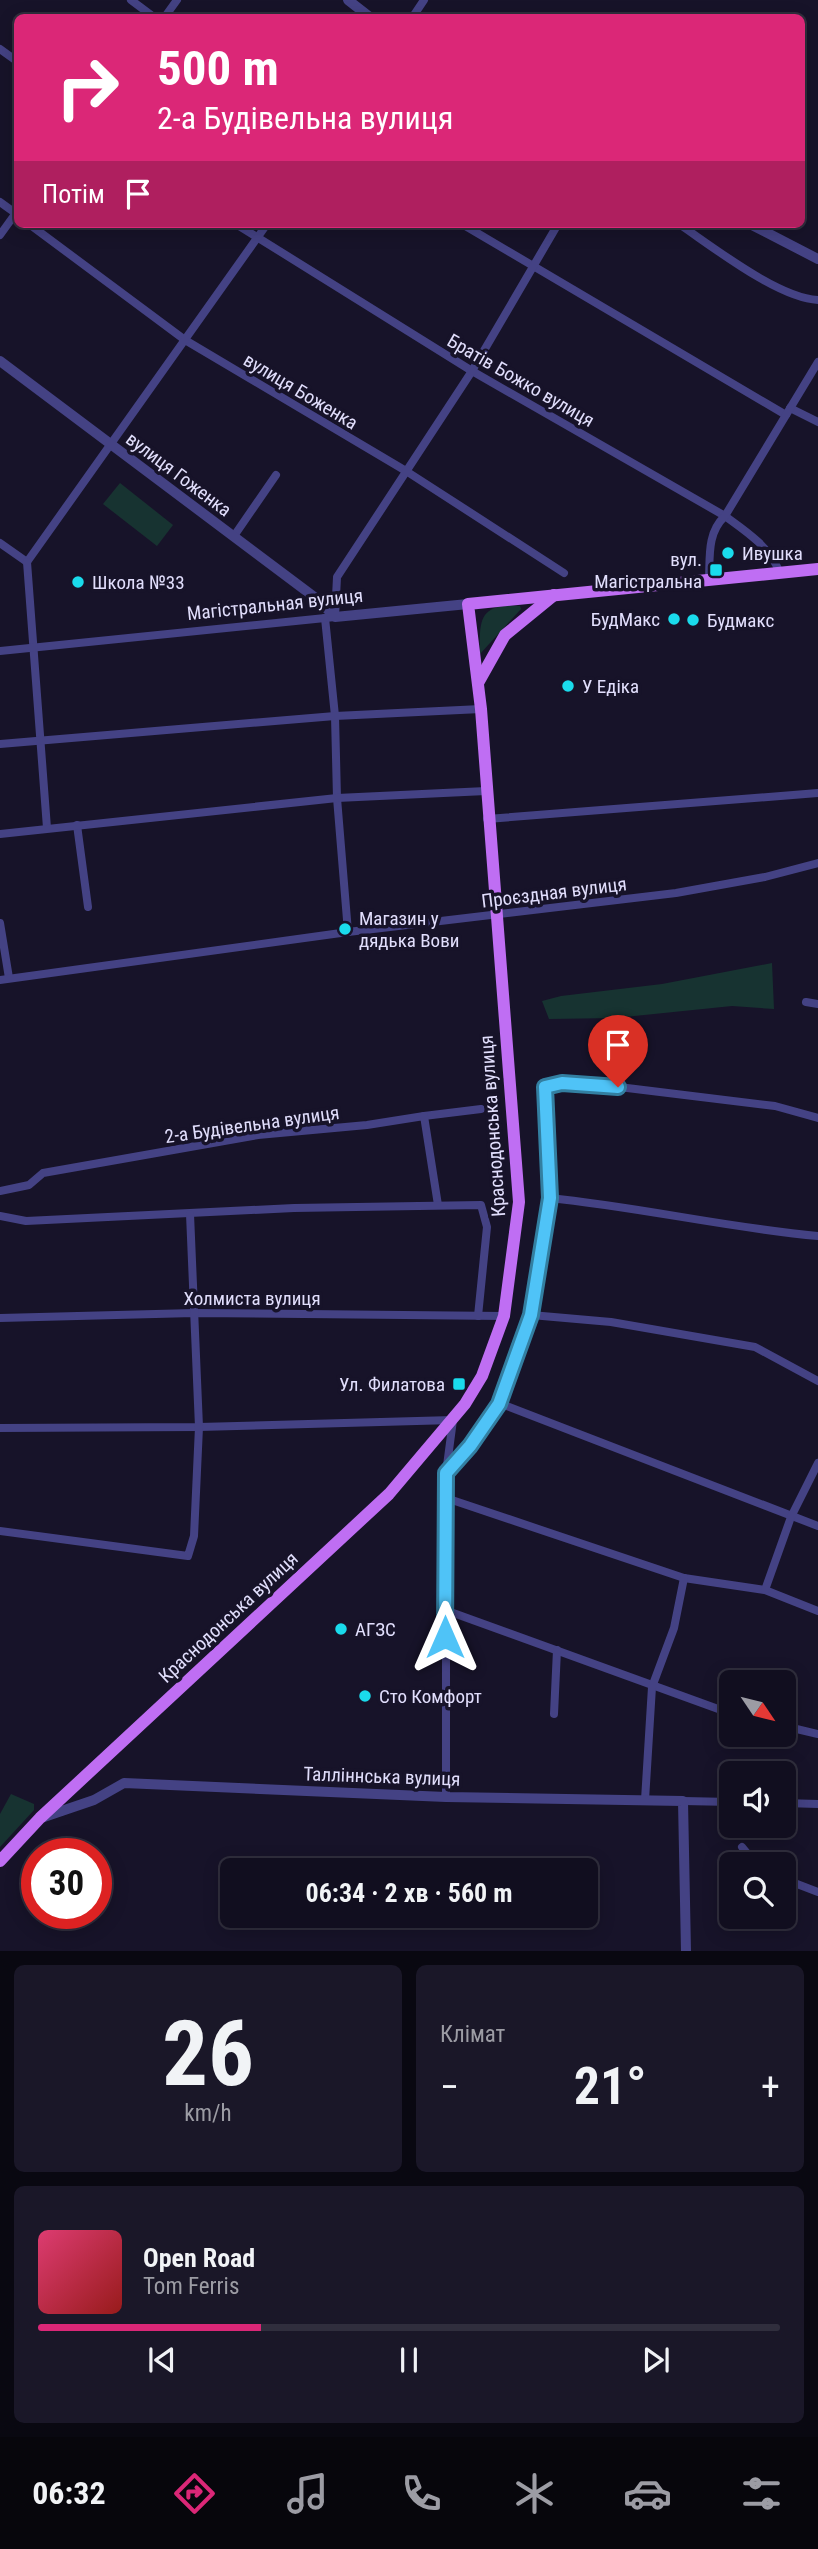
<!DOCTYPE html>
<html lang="uk">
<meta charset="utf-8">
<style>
:root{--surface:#110e1f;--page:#1a1728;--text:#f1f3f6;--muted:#9c9ca4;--line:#302e3d;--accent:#db2777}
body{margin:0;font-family:"Roboto Condensed",sans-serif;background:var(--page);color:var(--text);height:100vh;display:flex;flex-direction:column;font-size:26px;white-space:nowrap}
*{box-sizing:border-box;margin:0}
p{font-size:23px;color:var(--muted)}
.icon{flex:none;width:38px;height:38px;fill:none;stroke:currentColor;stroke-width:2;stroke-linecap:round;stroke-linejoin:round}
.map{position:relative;height:1951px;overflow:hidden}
.drawer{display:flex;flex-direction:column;gap:14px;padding:14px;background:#090811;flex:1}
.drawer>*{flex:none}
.hud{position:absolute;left:14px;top:14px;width:791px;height:214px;border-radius:10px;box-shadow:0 4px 18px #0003,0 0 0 2px var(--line);background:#db2777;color:#fff;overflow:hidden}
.needle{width:46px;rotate:125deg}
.tools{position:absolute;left:719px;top:1670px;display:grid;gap:14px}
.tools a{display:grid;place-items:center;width:77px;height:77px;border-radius:10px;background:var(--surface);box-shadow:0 4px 18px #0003,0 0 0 2px var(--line);font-size:35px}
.speed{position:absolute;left:21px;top:1838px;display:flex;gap:14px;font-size:35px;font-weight:700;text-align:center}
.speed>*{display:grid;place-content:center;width:91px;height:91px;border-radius:50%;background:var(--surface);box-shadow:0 4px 18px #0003,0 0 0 2px var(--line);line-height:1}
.speed .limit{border:10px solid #d22;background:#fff;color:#111}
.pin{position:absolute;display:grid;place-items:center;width:60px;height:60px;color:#fff;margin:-72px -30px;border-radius:50% 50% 50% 0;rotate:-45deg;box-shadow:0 0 7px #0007}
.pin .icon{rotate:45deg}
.me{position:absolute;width:77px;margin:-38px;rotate:0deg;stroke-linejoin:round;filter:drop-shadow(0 0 5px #0008)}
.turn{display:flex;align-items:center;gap:24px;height:147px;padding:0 28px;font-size:32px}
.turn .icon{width:91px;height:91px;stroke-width:2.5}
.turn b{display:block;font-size:49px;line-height:60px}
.then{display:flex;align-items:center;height:66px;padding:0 28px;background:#0003;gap:14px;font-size:26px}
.big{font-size:52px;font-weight:700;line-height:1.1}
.drawer .widget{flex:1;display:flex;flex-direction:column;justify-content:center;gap:10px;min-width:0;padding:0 24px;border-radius:10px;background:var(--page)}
.drawer .dial{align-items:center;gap:0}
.dial b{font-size:91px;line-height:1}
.song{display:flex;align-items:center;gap:21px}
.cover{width:84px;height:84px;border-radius:10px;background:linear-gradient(135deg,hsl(340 70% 55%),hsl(0 70% 35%))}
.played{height:7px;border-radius:4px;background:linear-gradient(90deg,var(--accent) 30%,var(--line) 30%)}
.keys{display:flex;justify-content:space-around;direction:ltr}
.heat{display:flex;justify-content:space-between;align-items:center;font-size:38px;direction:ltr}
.drawer .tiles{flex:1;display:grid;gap:14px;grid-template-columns:1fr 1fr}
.widget:last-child{grid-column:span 2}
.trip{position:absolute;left:220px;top:1858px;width:378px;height:70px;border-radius:10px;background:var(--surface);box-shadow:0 4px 18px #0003,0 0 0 2px var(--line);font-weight:700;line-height:70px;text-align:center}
.tabs{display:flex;height:112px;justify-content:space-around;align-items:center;background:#07060c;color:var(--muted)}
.tabs .icon{width:49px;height:49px}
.tabs .on{color:var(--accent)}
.tabs b{font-size:32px;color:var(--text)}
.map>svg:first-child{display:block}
.green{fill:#173331}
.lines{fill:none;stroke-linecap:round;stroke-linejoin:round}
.minor{stroke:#444284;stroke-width:8}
.tertiary{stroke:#444284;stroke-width:10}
.primary{stroke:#bf6ef3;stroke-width:12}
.route-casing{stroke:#337fa1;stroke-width:18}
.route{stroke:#4fc3f7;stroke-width:12}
.poi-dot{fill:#1adbec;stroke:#171329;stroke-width:2.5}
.labels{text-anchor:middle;stroke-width:7;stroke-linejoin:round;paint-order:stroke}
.street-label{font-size:19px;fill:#e1defc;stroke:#171329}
.poi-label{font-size:19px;fill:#e1defc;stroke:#171329;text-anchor:start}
</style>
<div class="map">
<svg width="818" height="1951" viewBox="0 0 818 1951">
<rect width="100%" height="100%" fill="#171329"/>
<!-- green -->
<g class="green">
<path d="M 120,483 L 173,525 L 157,546 L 103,504 Z"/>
<path d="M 520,606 L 521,609 L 480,654 C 479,620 479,603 520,606 Z"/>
<path d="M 772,963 L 774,1009 L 732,1006 L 615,1018 L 549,1019 L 542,1001 L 561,996 L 662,984 Z"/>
<path d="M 11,1794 L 34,1804 L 34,1810 L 0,1847 L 0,1814 Z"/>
</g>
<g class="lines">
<!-- minor -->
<g class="minor">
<path d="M 131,0 L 155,18"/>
<path d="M 164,18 L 177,0"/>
<path d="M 412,18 L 424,0"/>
<path d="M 0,49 L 18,62"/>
<path d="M 0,202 L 18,215"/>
<path d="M 29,224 L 185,340 L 406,471 L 564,573"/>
<path d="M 236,224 L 472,371 L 725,516 C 747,532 769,546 780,573"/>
<path d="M 462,224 L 786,415"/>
<path d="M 679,224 C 713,247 778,298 818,300"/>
<path d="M 0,235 L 18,210"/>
<path d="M 790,408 L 818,422"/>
<path d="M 234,536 L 276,475"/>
<path d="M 0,543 L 27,562"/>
<path d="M 27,562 L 267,224"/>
<path d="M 27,562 L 47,828"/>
<path d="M 709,580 C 710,556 707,533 725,516 L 818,362"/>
<path d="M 325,618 L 335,716 L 337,798 L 348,932"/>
<path d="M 0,651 L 335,617 L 337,577 L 472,371 L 558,224"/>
<path d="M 0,744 L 335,716 L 481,709"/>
<path d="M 487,819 L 818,793"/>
<path d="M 77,825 L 88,907"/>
<path d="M 0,834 L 337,798 L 486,791"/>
<path d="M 0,923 L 9,978"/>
<path d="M 0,980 L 348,932 L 676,893 L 765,877 L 818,863"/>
<path d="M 806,1002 L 818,1004"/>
<path d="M 424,1116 L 481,1109"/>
<path d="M 0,1191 L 29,1185 L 43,1173 L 258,1135 L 367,1125 L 424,1116 L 438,1205"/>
<path d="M 549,1198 C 640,1207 728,1228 818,1236"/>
<path d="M 0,1216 L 26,1221 L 294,1208 L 481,1205 L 487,1227 L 478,1316"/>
<path d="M 531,1315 L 611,1322 L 755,1347 L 818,1381"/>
<path d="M 0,1318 L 194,1313 L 504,1316"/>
<path d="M 499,1403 L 818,1526"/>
<path d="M 0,1428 L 199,1427 L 453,1420 L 446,1473"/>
<path d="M 446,1498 L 684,1578 L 765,1590 L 818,1611"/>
<path d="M 0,1531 L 188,1556 L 194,1536 L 199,1427 L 190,1214"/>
<path d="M 765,1590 L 791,1517 L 818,1463"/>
<path d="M 445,1610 L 732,1714"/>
<path d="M 554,1714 L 557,1650"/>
<path d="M 784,1726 L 818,1734"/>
<path d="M 446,1797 L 446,1473 L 481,1431 L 499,1403 L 531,1315 L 549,1198 L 545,1087 L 562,1083 L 619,1087 L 775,1106 L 818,1118"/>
<path d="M 645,1800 L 652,1687 L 674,1628 L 684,1578"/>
<path d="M 683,1801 L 732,1802"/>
<path d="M 784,1803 L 818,1804"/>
<path d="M 742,1847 L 756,1864"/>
<path d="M 784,1879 L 818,1892"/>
</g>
<!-- tertiary -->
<g class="tertiary">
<path d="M 348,0 L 371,18"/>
<path d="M 750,224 L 818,259"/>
<path d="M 0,361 L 317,599 L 335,617 L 468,604"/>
<path d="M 44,1817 L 94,1800 L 124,1783 L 446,1797 L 683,1801 L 686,1951"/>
</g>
<!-- primary -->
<g class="primary">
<path d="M 478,683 L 505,635 L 554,595"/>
<path d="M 0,1861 L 40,1818 L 389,1494 L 465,1404 L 482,1376 L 504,1316 L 519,1202 L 481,709 L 468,604 L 818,569"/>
</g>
</g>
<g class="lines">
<!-- route casing -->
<g class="route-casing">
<path id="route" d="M 445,1637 L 446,1473 L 470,1446 L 499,1404 L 531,1315 L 550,1198 L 545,1087 L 562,1083 L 618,1087"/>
</g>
<!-- route -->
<use href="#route" class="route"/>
</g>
<!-- markers -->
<g class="poi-dot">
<circle cx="728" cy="553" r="7"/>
<rect x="709" y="563" width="14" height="14" rx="3.5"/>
<circle cx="78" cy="582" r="7"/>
<circle cx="674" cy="619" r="7"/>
<circle cx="693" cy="620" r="7"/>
<circle cx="568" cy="686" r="7"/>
<circle cx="345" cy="929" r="7"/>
<rect x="452" y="1377" width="14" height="14" rx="3.5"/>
<circle cx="341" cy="1629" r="7"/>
<circle cx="365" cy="1696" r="7"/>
</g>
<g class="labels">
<!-- street labels -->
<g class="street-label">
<text transform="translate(521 380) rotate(30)" y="7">Братів Божко вулиця</text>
<text transform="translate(301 391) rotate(31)" y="7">вулиця Боженка</text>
<text transform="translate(179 474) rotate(37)" y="7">вулиця Гоженка</text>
<text transform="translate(275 604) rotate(-6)" y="7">Магістральная вулиця</text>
<text transform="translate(554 892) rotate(-7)" y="7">Проєздная вулиця</text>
<text transform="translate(252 1124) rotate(-8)" y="7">2-а Будівельна вулиця</text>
<text transform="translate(492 1126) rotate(-94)" y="7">Краснодонська вулиця</text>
<text x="252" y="1305">Холмиста вулиця</text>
<text transform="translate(228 1617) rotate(-43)" y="7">Краснодонська вулиця</text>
<text transform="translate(382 1776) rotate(2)" y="7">Талліннська вулиця</text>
</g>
<!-- poi labels -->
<g class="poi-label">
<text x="742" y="560">Ивушка</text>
<text x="702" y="566" text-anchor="end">вул.<tspan x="702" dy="22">Магістральна</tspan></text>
<text x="92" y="589">Школа №33</text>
<text x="660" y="626" text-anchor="end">БудМакс</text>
<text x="707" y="627">Будмакс</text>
<text x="582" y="693">У Едіка</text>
<text x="359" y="925">Магазин у<tspan x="359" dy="22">дядька Вови</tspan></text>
<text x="445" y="1391" text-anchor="end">Ул. Филатова</text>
<text x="355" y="1636">АГЗС</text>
<text x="379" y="1703">Сто Комфорт</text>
</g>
</g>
</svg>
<div class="tools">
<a><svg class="needle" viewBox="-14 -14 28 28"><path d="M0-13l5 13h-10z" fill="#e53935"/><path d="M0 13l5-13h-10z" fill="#9c9ca4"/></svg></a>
<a><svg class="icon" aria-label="sound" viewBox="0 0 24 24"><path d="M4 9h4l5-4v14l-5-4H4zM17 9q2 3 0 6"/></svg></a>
<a><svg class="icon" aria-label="search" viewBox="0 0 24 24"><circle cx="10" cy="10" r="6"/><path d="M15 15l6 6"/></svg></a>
</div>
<div class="speed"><div class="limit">30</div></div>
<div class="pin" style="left:618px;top:1087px;background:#d93025"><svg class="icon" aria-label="arrive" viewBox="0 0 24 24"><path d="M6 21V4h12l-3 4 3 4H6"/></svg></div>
<svg class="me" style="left:445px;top:1637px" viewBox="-20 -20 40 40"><path d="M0-17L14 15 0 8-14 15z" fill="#4fc3f7" stroke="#fff" stroke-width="4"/></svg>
<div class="trip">06:34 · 2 хв · 560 m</div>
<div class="hud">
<div class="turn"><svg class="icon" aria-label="right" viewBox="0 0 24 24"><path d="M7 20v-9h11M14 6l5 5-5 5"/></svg><div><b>500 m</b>2-а Будівельна вулиця</div></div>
<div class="then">Потім<svg class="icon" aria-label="arrive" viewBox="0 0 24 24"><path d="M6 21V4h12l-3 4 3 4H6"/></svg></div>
</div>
</div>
<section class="drawer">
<div class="tiles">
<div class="widget dial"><b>26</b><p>km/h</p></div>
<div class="widget"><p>Клімат</p>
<div class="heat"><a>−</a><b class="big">21°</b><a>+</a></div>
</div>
<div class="widget">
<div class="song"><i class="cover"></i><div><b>Open Road</b><p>Tom Ferris</p></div></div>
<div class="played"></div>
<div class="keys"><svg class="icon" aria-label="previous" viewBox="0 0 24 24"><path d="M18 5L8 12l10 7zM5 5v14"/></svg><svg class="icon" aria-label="pause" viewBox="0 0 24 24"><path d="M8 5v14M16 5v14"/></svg><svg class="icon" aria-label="next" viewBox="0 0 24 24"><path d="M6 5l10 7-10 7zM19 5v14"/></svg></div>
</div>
</div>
</section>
<nav class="tabs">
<b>06:32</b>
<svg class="icon on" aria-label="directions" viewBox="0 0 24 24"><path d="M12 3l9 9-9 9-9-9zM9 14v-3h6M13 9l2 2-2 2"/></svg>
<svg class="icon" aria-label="music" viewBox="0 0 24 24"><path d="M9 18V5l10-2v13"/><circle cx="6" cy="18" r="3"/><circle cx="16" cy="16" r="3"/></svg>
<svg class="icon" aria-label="phone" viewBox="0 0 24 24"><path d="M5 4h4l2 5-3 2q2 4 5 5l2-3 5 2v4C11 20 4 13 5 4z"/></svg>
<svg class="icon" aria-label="climate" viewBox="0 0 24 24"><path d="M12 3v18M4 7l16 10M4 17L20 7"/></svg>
<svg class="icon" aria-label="car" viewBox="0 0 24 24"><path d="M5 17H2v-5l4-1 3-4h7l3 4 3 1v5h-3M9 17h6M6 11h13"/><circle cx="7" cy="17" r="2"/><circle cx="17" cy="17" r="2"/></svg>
<svg class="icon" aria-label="filters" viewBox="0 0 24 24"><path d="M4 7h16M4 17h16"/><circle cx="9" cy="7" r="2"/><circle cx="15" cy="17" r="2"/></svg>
</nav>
